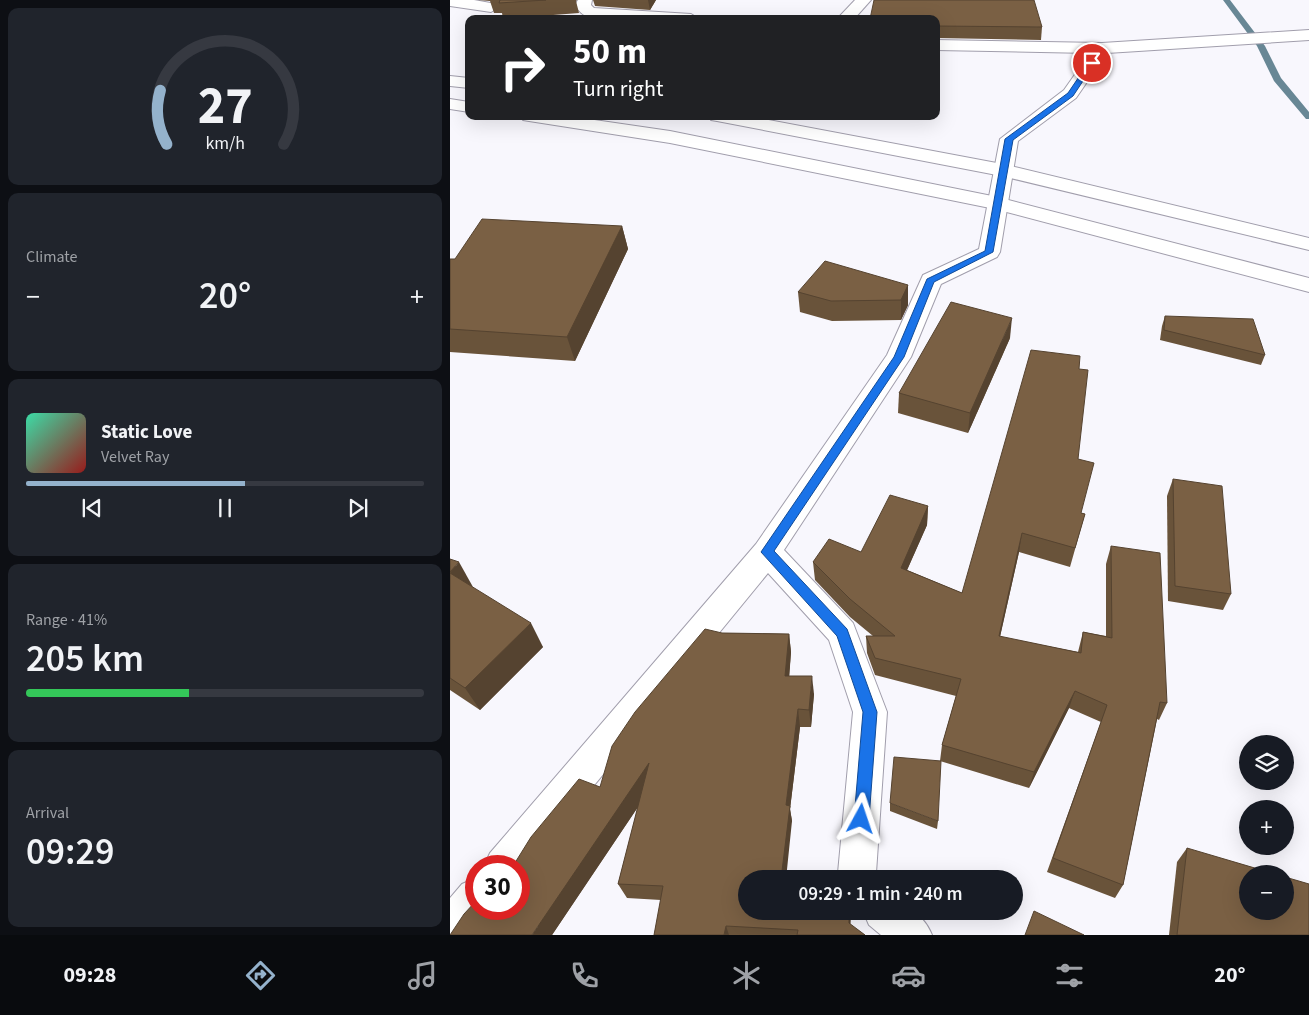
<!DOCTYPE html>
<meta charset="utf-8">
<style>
:root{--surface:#171b24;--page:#20242c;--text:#f1f3f6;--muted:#9ea1a6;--line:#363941;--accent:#94b2cc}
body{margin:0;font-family:"Source Sans 3",sans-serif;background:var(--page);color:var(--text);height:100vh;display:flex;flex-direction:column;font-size:19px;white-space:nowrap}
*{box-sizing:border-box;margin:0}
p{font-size:16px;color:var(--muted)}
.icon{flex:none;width:28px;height:28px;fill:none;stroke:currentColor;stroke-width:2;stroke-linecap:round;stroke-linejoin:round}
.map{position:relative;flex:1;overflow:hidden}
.details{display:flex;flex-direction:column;gap:8px;padding:8px;background:#0d0f14;width:450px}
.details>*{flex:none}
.hud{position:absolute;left:15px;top:15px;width:475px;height:105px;border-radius:10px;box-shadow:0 5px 20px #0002;background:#202124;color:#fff;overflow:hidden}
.fabs{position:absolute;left:789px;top:735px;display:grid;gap:10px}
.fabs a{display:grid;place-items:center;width:55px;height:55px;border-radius:50%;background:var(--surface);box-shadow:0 5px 20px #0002;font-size:25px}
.speed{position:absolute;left:15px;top:855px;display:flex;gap:10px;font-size:25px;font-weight:700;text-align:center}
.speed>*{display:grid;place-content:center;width:65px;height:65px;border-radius:50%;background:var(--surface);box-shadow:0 5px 20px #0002;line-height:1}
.speed .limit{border:8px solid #d22;background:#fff;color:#111}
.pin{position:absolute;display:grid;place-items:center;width:42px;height:42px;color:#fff;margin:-21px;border:2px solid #fff;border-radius:50%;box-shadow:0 1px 5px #0007}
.me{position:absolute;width:55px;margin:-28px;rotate:5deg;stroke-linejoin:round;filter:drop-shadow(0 0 4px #0008)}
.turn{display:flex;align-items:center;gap:18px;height:105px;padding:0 25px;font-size:22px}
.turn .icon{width:65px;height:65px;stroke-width:2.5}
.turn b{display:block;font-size:35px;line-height:42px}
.big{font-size:38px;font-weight:600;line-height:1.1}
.details .tile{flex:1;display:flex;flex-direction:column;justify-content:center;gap:8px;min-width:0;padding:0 18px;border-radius:10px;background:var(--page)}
.details .dial{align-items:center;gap:0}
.dial svg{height:130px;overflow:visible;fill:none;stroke:var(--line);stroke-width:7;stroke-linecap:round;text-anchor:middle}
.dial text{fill:var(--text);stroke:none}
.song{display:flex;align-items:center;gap:15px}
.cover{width:60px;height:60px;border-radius:8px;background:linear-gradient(135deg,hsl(160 70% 55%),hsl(0 70% 35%))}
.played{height:5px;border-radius:2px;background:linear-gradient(90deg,var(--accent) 55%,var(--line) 55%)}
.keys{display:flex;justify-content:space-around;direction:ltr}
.heat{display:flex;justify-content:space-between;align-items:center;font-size:28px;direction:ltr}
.charge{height:8px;border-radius:4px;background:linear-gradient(90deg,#34c759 41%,var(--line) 0)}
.trip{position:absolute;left:288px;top:870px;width:285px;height:50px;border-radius:25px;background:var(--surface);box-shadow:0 5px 20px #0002;font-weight:600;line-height:50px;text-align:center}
.tabs{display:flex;height:80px;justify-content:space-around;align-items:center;background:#090b0e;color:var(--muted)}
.tabs .icon{width:35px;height:35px}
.tabs .active{color:var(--accent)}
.tabs b{font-size:22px;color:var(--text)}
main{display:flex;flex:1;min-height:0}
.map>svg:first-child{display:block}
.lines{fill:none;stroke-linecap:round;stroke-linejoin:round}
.stream{fill:#688795;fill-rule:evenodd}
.street-casing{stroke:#a19eac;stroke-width:2}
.secondary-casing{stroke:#a19eac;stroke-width:2}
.street{fill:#fff;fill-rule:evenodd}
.secondary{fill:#fff;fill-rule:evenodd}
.wall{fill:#69533a}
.shaded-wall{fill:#554330}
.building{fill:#7a6044;stroke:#554330}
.route{fill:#1a73e8;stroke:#114b97}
</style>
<main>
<section class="details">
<div class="tile dial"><svg viewBox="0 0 100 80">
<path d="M14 69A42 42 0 1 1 86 69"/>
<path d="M14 69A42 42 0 0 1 10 36" stroke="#94b2cc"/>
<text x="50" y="56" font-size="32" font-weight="700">27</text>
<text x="50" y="72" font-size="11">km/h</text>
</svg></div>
<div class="tile"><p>Climate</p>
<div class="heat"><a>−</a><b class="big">20°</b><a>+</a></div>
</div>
<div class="tile">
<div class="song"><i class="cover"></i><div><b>Static Love</b><p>Velvet Ray</p></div></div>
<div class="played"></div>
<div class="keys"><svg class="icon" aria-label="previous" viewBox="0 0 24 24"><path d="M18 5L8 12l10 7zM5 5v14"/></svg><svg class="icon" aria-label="pause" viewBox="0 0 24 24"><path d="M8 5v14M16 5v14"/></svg><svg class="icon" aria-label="next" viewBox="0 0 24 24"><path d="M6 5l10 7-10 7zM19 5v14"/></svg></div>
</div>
<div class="tile"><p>Range · 41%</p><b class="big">205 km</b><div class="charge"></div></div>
<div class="tile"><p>Arrival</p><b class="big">09:29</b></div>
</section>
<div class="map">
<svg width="859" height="935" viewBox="0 0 859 935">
<rect width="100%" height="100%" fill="#f8f7fd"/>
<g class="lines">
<!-- stream -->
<path class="stream" d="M 773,0 L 780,0 L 815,46 L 831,78 L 859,112 L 859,119 L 856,119 L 824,81 L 807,46 Z"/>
<!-- street casing -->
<g class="street-casing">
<g id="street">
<path d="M 0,0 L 24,0 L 46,4 L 49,7 L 41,12 L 0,6 Z"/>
<path d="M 128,0 L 142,0 L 141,5 L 144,8 L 241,14 L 249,19 L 139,17 C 132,15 129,11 125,5 Z"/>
<path d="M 405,0 L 421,0 L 404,19 L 387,19 Z"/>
<path d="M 859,30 L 859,40 L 657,53 L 626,98 L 568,141 L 550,252 L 547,257 L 491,284 L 461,357 L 334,550 L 403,623 L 437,712 L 426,873 L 428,879 L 390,879 L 388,873 L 403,712 L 379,640 L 318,573 L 69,877 L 69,866 L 34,866 L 40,853 L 306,544 L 437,355 L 473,275 L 529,249 L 550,139 L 614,90 L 640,53 L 486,50 L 486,40 L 652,43 Z"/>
<path d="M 26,878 L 26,909 L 41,909 L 40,912 C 26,928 22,935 0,935 L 0,898 L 12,884 Z"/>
<path d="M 413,911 C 445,911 468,901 482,935 L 431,935 L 419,925 Z"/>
</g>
</g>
<!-- secondary casing -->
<g class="secondary-casing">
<g id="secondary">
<path d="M 0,76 L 19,78 L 19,88 L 0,86 Z"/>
<path d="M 0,99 L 19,102 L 19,112 L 0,109 Z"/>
<path d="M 70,116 L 117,116 L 220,131 L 547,197 L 859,278 L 859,292 L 545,209 L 220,143 L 79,121 L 73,120 Z"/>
<path d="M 258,116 L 297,116 L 552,164 L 859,238 L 859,250 L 552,176 L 267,121 L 261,120 Z"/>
</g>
</g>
<!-- street -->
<use href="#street" class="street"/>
<!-- secondary -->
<use href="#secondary" class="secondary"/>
</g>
<!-- wall -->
<g class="wall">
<path d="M 28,0 L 127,0 L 126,1 L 129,13 L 53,19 L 52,13 L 44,13 L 40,1 Z"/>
<path d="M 143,0 L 206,0 L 200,10 L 145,6 Z"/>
<path d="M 486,19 L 592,27 L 591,40 L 486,38 Z"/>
<path d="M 172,226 L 178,249 L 125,361 L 0,352 L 0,259 L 5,259 Z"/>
<path d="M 458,285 L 458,305 L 451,320 L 382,321 L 350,312 L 348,292 Z"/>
<path d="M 715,316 L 815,355 L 811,365 L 710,340 L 712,326 Z"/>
<path d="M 560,338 L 518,433 L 448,413 L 449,393 Z"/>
<path d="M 629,369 L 628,459 L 631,513 L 635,514 L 620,567 L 569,552 L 550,637 L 628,652 L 633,632 L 656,636 L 656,564 L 661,546 L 717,703 L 709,720 L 707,719 L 673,885 L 665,898 L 597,872 L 651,722 L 619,708 L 579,788 L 490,761 L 492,745 L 506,696 L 425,675 L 417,653 L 416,636 L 423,636 L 400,617 L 365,580 L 363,562 L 411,552 L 478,506 L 477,525 L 457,570 L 512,593 Z"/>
<path d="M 723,479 L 781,594 L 773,610 L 718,601 L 717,496 Z"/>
<path d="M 0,559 L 22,587 L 93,647 L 30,710 L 0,690 Z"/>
<path d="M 272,633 L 339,634 L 341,652 L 339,676 L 364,694 L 361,727 L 350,727 L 340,809 L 342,821 L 296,911 L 401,911 L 400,925 L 415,935 L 204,935 L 211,900 L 177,898 L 168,884 L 188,807 L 102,935 L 69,909 L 150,787 Z"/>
<path d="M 440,803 L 488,821 L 487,829 L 440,811 Z"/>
<path d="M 737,848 L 859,935 L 719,935 L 727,862 Z"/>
</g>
<!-- shaded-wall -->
<g class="shaded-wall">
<path d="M 198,0 L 206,0 L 200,10 Z"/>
<path d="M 172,226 L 178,249 L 125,361 L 117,337 Z"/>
<path d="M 458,285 L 458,305 L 451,320 L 451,300 Z"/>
<path d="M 562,318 L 560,338 L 518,433 L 520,413 Z"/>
<path d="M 478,506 L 477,525 L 450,586 L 451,568 Z"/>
<path d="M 572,533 L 569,552 L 546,654 L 549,636 Z"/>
<path d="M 9,562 L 23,587 L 0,573 Z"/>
<path d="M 81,623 L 93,647 L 30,710 L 15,688 Z"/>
<path d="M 339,634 L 341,652 L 338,694 L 335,676 Z"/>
<path d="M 362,676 L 364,694 L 361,727 L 359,710 Z"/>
<path d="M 625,691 L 619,708 L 579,788 L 584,772 Z"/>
<path d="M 348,709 L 350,727 L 340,809 L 342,821 L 336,879 L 331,879 L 336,805 Z"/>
<path d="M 199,763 L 206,780 L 102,935 L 82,935 Z"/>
<path d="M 399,911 L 401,911 L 400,935 L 399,923 Z"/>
<path d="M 276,926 L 279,935 L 274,935 Z"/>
</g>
<!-- building -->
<g class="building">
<path d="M 50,0 L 96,0 L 49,3 Z"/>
<path d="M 424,0 L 584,0 L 592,27 L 487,26 L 486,26 L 486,19 L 420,19 Z"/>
<path d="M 32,219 L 172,226 L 117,337 L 0,329 L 0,259 L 5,259 Z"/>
<path d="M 375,261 L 458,285 L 451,300 L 381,301 L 348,292 Z"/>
<path d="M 501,302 L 562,318 L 520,413 L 449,393 Z"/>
<path d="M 715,316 L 803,319 L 815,355 L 714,330 Z"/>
<path d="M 581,350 L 630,356 L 629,369 L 638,370 L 628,459 L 644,463 L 631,513 L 635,514 L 625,548 L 572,533 L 549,636 L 631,653 L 633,632 L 662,638 L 661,546 L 710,553 L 717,703 L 710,702 L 673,885 L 603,858 L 657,705 L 625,691 L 584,772 L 492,745 L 511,679 L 425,658 L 416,636 L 445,636 L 400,599 L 363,562 L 379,539 L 411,552 L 440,495 L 478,506 L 451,568 L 512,593 Z"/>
<path d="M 723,479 L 772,486 L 781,594 L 725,586 Z"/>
<path d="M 0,559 L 9,562 L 0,572 Z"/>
<path d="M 0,573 L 81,623 L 15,688 L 0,678 Z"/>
<path d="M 255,629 L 272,633 L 339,634 L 335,676 L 362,676 L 359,710 L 348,709 L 336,805 L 340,806 L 331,879 L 296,879 L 296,911 L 399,911 L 399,923 L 415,935 L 347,935 L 348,930 L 276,926 L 274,935 L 204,935 L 213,886 L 168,884 L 199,763 L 82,935 L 0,935 L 14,914 L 26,901 L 26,909 L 69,909 L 69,866 L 63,866 L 81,837 L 129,779 L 150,787 L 162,746 L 185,712 Z"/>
<path d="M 444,757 L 491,761 L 488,821 L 440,803 Z"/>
<path d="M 737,848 L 825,874 L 798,874 L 798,911 L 835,911 L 835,877 L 859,884 L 859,935 L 727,935 Z"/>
<path d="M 584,911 L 634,935 L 575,935 Z"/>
</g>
<!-- route -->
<path class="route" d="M 639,62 L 645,63 L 623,96 L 563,140 L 543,252 L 484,282 L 454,357 L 324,551 L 397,629 L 427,712 L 419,819 L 417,825 L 411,827 L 406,825 L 404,819 L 413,712 L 387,636 L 311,552 L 444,357 L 477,279 L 535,251 L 555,139 L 618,93 Z"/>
</svg>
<div class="fabs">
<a><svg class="icon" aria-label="layers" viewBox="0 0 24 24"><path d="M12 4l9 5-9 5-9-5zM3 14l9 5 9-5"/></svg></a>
<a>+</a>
<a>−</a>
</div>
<div class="speed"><div class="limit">30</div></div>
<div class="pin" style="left:642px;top:63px;background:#d93025"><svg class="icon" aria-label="arrive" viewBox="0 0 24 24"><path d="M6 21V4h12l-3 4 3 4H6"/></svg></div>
<svg class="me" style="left:411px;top:819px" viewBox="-20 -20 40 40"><path d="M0-17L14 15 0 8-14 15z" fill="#1a73e8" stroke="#fff" stroke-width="4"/></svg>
<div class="trip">09:29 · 1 min · 240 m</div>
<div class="hud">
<div class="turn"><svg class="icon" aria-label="right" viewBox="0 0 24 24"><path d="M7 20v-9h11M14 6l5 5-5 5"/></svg><div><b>50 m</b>Turn right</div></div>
</div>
</div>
</main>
<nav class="tabs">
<b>09:28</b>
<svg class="icon active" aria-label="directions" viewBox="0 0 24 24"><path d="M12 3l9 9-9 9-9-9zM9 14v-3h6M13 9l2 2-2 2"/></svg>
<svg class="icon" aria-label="music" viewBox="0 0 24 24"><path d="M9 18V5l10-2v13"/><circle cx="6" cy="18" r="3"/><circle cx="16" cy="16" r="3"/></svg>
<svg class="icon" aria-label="phone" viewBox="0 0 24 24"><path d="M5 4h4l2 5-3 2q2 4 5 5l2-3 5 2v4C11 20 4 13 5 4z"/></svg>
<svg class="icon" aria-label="climate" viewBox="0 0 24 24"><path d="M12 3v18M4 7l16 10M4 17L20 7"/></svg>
<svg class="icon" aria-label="car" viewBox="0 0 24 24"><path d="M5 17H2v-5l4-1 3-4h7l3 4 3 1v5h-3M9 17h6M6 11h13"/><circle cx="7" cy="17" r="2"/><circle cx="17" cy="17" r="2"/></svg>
<svg class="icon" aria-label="filters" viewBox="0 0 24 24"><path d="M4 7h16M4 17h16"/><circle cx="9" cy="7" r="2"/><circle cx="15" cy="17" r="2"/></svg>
<b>20°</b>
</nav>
